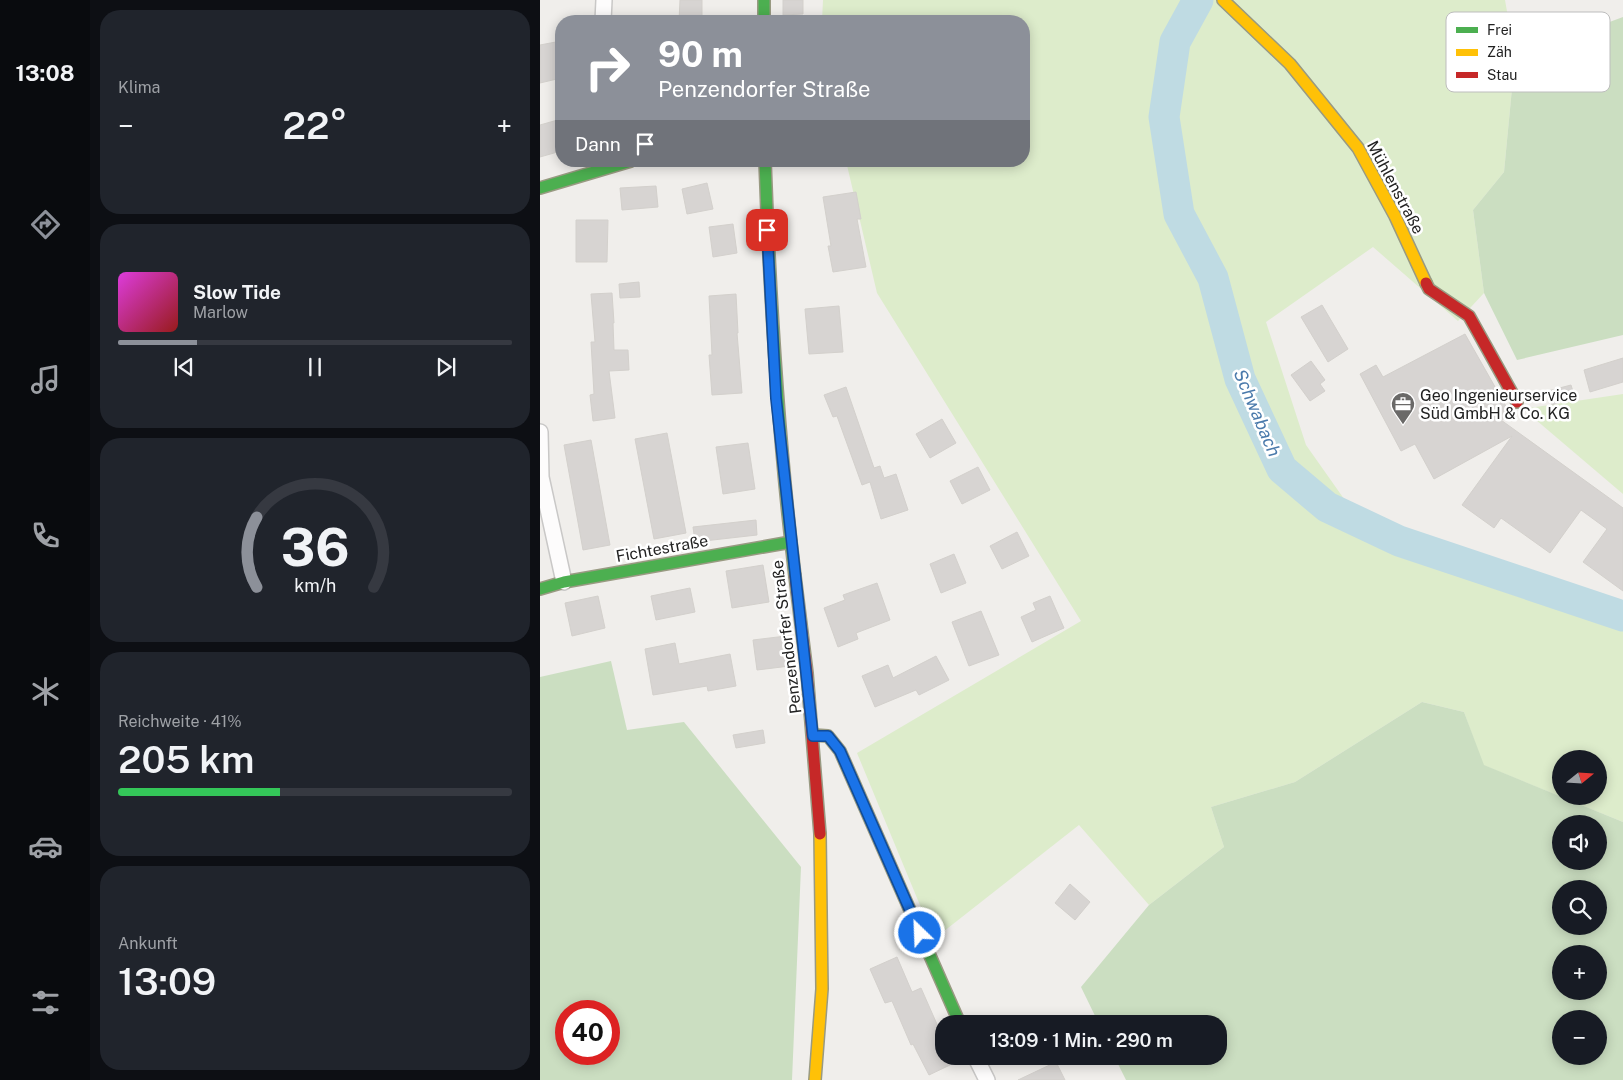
<!DOCTYPE html>
<html lang="de">
<meta charset="utf-8">
<style>
:root{--surface:#171b24;--page:#20242c;--text:#f1f3f6;--muted:#9ea1a6;--line:#363941;--accent:#8c9099}
body{margin:0;font-family:"Public Sans",sans-serif;background:var(--page);color:var(--text);height:100vh;display:flex;flex-direction:column;font-size:19px;white-space:nowrap}
*{box-sizing:border-box;margin:0}
p{font-size:16px;color:var(--muted)}
.icon{flex:none;width:28px;height:28px;fill:none;stroke:currentColor;stroke-width:2;stroke-linecap:round;stroke-linejoin:round}
.map{position:relative;flex:1;overflow:hidden}
.sheet{display:flex;flex-direction:column;gap:10px;padding:10px;background:#0d0f14;width:450px}
.sheet>*{flex:none}
.hud{position:absolute;left:15px;top:15px;width:475px;height:152px;border-radius:20px;box-shadow:0 2px 12px #0003;background:#8c9099;color:#fff;overflow:hidden}
.needle{width:32px;rotate:72deg}
.fabs{position:absolute;left:1012px;top:750px;display:grid;gap:10px}
.fabs a{display:grid;place-items:center;width:55px;height:55px;border-radius:50%;background:var(--surface);box-shadow:0 2px 12px #0003;font-size:25px}
.speed{position:absolute;left:15px;top:1000px;display:flex;gap:10px;font-size:25px;font-weight:700;text-align:center}
.speed>*{display:grid;place-content:center;width:65px;height:65px;border-radius:50%;background:var(--surface);box-shadow:0 2px 12px #0003;line-height:1}
.speed .limit{border:8px solid #d22;background:#fff;color:#111}
.pin{position:absolute;display:grid;place-items:center;width:42px;height:42px;color:#fff;margin:-21px;border-radius:10px;box-shadow:0 2px 8px #0006}
.me{position:absolute;width:55px;margin:-28px;rotate:336deg;stroke-linejoin:round;filter:drop-shadow(0 0 4px #0008)}
.turn{display:flex;align-items:center;gap:18px;height:105px;padding:0 20px;font-size:22px}
.turn .icon{width:65px;height:65px;stroke-width:2.5}
.turn b{display:block;font-size:35px;line-height:42px}
.then{display:flex;align-items:center;height:48px;padding:0 20px;background:#0003;gap:10px;font-size:19px}
.big{font-size:38px;font-weight:600;line-height:1.1}
.sheet .tile{flex:1;display:flex;flex-direction:column;justify-content:center;gap:8px;min-width:0;padding:0 18px;border-radius:20px;background:var(--page)}
.sheet .dial{align-items:center;gap:0}
.dial svg{height:130px;overflow:visible;fill:none;stroke:var(--line);stroke-width:7;stroke-linecap:round;text-anchor:middle}
.dial text{fill:var(--text);stroke:none}
.song{display:flex;align-items:center;gap:15px}
.cover{width:60px;height:60px;border-radius:8px;background:linear-gradient(135deg,hsl(300 70% 55%),hsl(0 70% 35%))}
.played{height:5px;border-radius:2px;background:linear-gradient(90deg,var(--accent) 20%,var(--line) 20%)}
.keys{display:flex;justify-content:space-around;direction:ltr}
.heat{display:flex;justify-content:space-between;align-items:center;font-size:28px;direction:ltr}
.charge{height:8px;border-radius:4px;background:linear-gradient(90deg,#34c759 41%,var(--line) 0)}
.trip{position:absolute;left:395px;top:1015px;width:292px;height:50px;border-radius:20px;background:var(--surface);box-shadow:0 2px 12px #0003;font-weight:600;line-height:50px;text-align:center}
main{display:flex;flex:1;min-height:0}
.dock{display:flex;flex-direction:column;width:90px;justify-content:space-around;align-items:center;background:#090b0e;color:var(--muted)}
.dock .icon{width:35px;height:35px}
.dock .active{color:var(--accent)}
.dock b{font-size:22px;color:var(--text)}
.map>svg:first-child{display:block}
.grass{fill:#ddeccb;fill-rule:evenodd}
.forest{fill:#cbdec1;fill-rule:evenodd}
.lines{fill:none;stroke-linecap:round;stroke-linejoin:round}
.river{stroke:#bfdbe3;stroke-width:31}
.building{fill:#d7d4d2;stroke:#d3d0cc}
.street-casing{stroke:#c9c8c7;stroke-width:18}
.fast-casing{stroke:#999a82;stroke-width:14}
.slow-casing{stroke:#999a82;stroke-width:14}
.jam-casing{stroke:#999a82;stroke-width:14}
.street{stroke:#fdfcfc;stroke-width:15}
.fast{stroke:#4caf50;stroke-width:11}
.slow{stroke:#ffc107;stroke-width:11}
.jam{stroke:#c62828;stroke-width:11}
.route-casing{stroke:#114b97;stroke-width:12}
.route{stroke:#1a73e8;stroke-width:9}
.labels{text-anchor:middle;stroke-width:5;stroke-linejoin:round;paint-order:stroke}
.street-label{font-size:16px;fill:#222;stroke:#fff}
.poi-label{font-size:16px;fill:#222;stroke:#fff;text-anchor:start}
.water-label{font-size:18px;font-style:italic;fill:#4a7aab;stroke:#fff}
.key{fill:#fff;stroke:#bdbdbd;stroke-width:1}
.key-label{font-size:14px;fill:#222}
</style>
<main>
<nav class="dock">
<b>13:08</b>
<svg class="icon active" aria-label="directions" viewBox="0 0 24 24"><path d="M12 3l9 9-9 9-9-9zM9 14v-3h6M13 9l2 2-2 2"/></svg>
<svg class="icon" aria-label="music" viewBox="0 0 24 24"><path d="M9 18V5l10-2v13"/><circle cx="6" cy="18" r="3"/><circle cx="16" cy="16" r="3"/></svg>
<svg class="icon" aria-label="phone" viewBox="0 0 24 24"><path d="M5 4h4l2 5-3 2q2 4 5 5l2-3 5 2v4C11 20 4 13 5 4z"/></svg>
<svg class="icon" aria-label="climate" viewBox="0 0 24 24"><path d="M12 3v18M4 7l16 10M4 17L20 7"/></svg>
<svg class="icon" aria-label="car" viewBox="0 0 24 24"><path d="M5 17H2v-5l4-1 3-4h7l3 4 3 1v5h-3M9 17h6M6 11h13"/><circle cx="7" cy="17" r="2"/><circle cx="17" cy="17" r="2"/></svg>
<svg class="icon" aria-label="filters" viewBox="0 0 24 24"><path d="M4 7h16M4 17h16"/><circle cx="9" cy="7" r="2"/><circle cx="15" cy="17" r="2"/></svg>
</nav>
<section class="sheet">
<div class="tile"><p>Klima</p>
<div class="heat"><a>−</a><b class="big">22°</b><a>+</a></div>
</div>
<div class="tile">
<div class="song"><i class="cover"></i><div><b>Slow Tide</b><p>Marlow</p></div></div>
<div class="played"></div>
<div class="keys"><svg class="icon" aria-label="previous" viewBox="0 0 24 24"><path d="M18 5L8 12l10 7zM5 5v14"/></svg><svg class="icon" aria-label="pause" viewBox="0 0 24 24"><path d="M8 5v14M16 5v14"/></svg><svg class="icon" aria-label="next" viewBox="0 0 24 24"><path d="M6 5l10 7-10 7zM19 5v14"/></svg></div>
</div>
<div class="tile dial"><svg viewBox="0 0 100 80">
<path d="M14 69A42 42 0 1 1 86 69"/>
<path d="M14 69A42 42 0 0 1 14 26" stroke="#8c9099"/>
<text x="50" y="56" font-size="32" font-weight="700">36</text>
<text x="50" y="72" font-size="11">km/h</text>
</svg></div>
<div class="tile"><p>Reichweite · 41%</p><b class="big">205 km</b><div class="charge"></div></div>
<div class="tile"><p>Ankunft</p><b class="big">13:09</b></div>
</section>
<div class="map">
<svg width="1083" height="1080" viewBox="0 0 1083 1080">
<rect width="100%" height="100%" fill="#f0eeeb"/>
<!-- grass -->
<g class="grass">
<path d="M 283,0 L 965,0 L 975,57 L 964,172 L 933,210 L 944,293 L 918,321 L 833,247 L 726,322 L 766,445 L 814,513 L 1083,606 L 1083,822 L 943,765 L 924,712 L 882,702 L 755,782 L 671,807 L 684,847 L 609,905 L 539,825 L 394,939 L 317,753 L 541,621 L 337,293 L 306,161 L 484,161 L 484,21 L 282,21 ZM 1021,759 L 1059,759 L 1059,796 L 1021,796 Z"/>
<path d="M 1083,394 L 1083,494 L 983,409 Z"/>
</g>
<!-- forest -->
<g class="forest">
<path d="M 1083,17 L 1083,335 L 977,360 L 944,293 L 933,210 L 964,172 L 975,57 Z"/>
<path d="M 71,661 L 87,730 L 144,722 L 261,867 L 252,1080 L 0,1080 L 0,677 ZM 26,1011 L 69,1011 L 69,1054 L 26,1054 Z"/>
<path d="M 882,702 L 924,712 L 944,765 L 1083,822 L 1083,1080 L 586,1080 L 574,1056 L 679,1056 L 679,1024 L 559,1024 L 541,987 L 609,905 L 684,847 L 671,807 L 755,782 ZM 1021,824 L 1059,824 L 1059,861 L 1021,861 ZM 1021,889 L 1059,889 L 1059,926 L 1021,926 ZM 1021,954 L 1059,954 L 1059,991 L 1021,991 ZM 1021,1019 L 1059,1019 L 1059,1056 L 1021,1056 Z"/>
</g>
<g class="lines">
<!-- river -->
<path class="river" d="M 658,0 L 635,42 L 624,117 L 639,214 L 673,278 L 700,379 L 742,469 L 787,507 L 859,541 L 1083,616"/>
</g>
<!-- building -->
<g class="building">
<path d="M 140,0 L 162,0 L 162,21 L 139,21 Z"/>
<path d="M 243,0 L 263,0 L 263,14 L 243,15 Z"/>
<path d="M 21,41 L 21,78 L 0,83 L 0,45 Z"/>
<path d="M 21,119 L 21,151 L 0,157 L 0,125 Z"/>
<path d="M 167,183 L 173,209 L 147,214 L 142,189 Z"/>
<path d="M 116,186 L 118,207 L 82,210 L 80,188 Z"/>
<path d="M 316,192 L 321,219 L 317,219 L 326,267 L 293,272 L 288,246 L 291,246 L 283,197 Z"/>
<path d="M 36,220 L 68,220 L 67,262 L 36,262 Z"/>
<path d="M 193,224 L 197,253 L 173,257 L 169,227 Z"/>
<path d="M 99,282 L 100,297 L 80,298 L 79,284 Z"/>
<path d="M 72,293 L 74,323 L 73,323 L 74,350 L 88,350 L 89,370 L 69,371 L 75,418 L 53,421 L 50,395 L 54,394 L 51,342 L 55,342 L 51,294 Z"/>
<path d="M 196,294 L 198,333 L 197,333 L 202,393 L 172,395 L 169,355 L 172,355 L 169,296 Z"/>
<path d="M 782,305 L 808,349 L 788,362 L 761,317 Z"/>
<path d="M 299,306 L 303,352 L 269,354 L 265,309 Z"/>
<path d="M 925,334 L 971,415 L 961,420 L 1083,508 L 1083,591 L 1043,562 L 1067,529 L 1041,510 L 1010,553 L 961,518 L 954,528 L 922,505 L 972,436 L 894,479 L 875,444 L 861,451 L 820,374 L 836,365 L 843,377 Z"/>
<path d="M 1083,358 L 1083,382 L 1050,392 L 1044,370 Z"/>
<path d="M 771,361 L 785,380 L 780,384 L 785,391 L 770,401 L 751,375 Z"/>
<path d="M 1031,385 L 1035,398 L 1012,405 L 1008,391 Z"/>
<path d="M 306,387 L 334,468 L 340,466 L 344,478 L 356,474 L 368,510 L 341,519 L 330,482 L 322,485 L 297,416 L 293,417 L 284,395 Z"/>
<path d="M 402,419 L 416,443 L 390,458 L 376,434 Z"/>
<path d="M 127,433 L 146,533 L 114,539 L 95,439 Z"/>
<path d="M 51,440 L 70,545 L 43,550 L 24,445 Z"/>
<path d="M 208,443 L 215,489 L 183,494 L 176,447 Z"/>
<path d="M 438,467 L 450,490 L 422,504 L 410,481 Z"/>
<path d="M 216,520 L 217,535 L 155,542 L 153,527 Z"/>
<path d="M 477,532 L 489,556 L 462,569 L 450,546 Z"/>
<path d="M 414,554 L 426,583 L 401,593 L 390,564 Z"/>
<path d="M 223,565 L 229,602 L 192,608 L 186,571 Z"/>
<path d="M 337,583 L 350,620 L 316,633 L 318,639 L 298,647 L 284,608 L 305,600 L 303,595 Z"/>
<path d="M 150,588 L 155,612 L 116,620 L 111,596 Z"/>
<path d="M 58,596 L 65,628 L 32,636 L 25,603 Z"/>
<path d="M 510,596 L 524,628 L 492,642 L 481,617 L 496,610 L 493,603 Z"/>
<path d="M 441,611 L 459,655 L 429,666 L 412,622 Z"/>
<path d="M 246,636 L 250,666 L 217,670 L 213,640 Z"/>
<path d="M 135,643 L 139,664 L 190,654 L 196,686 L 168,691 L 167,686 L 113,695 L 105,649 Z"/>
<path d="M 396,656 L 409,680 L 379,695 L 376,690 L 335,707 L 322,676 L 348,665 L 353,678 Z"/>
<path d="M 223,730 L 225,743 L 196,748 L 193,735 Z"/>
<path d="M 530,884 L 550,902 L 535,920 L 515,903 Z"/>
<path d="M 357,957 L 372,992 L 381,988 L 400,1031 L 395,1033 L 404,1051 L 404,1056 L 406,1056 L 410,1065 L 389,1075 L 373,1044 L 371,1045 L 352,1001 L 345,1003 L 330,969 Z"/>
<path d="M 516,1062 L 525,1080 L 478,1080 Z"/>
</g>
<g class="lines">
<!-- street casing -->
<g class="street-casing">
<g id="street">
<path d="M 63,21 L 64,0"/>
<path d="M 0,432 L 1,477 L 24,582"/>
<path d="M 435,1056 L 447,1080"/>
</g>
</g>
<!-- fast casing -->
<g class="fast-casing">
<g id="fast">
<path d="M 224,0 L 224,21"/>
<path d="M 225,161 C 230,300 238,438 255,576"/>
<path d="M 0,188 L 91,161"/>
<path d="M 0,589 L 24,582 L 251,542"/>
<path d="M 273,735 L 288,736 L 300,751 L 420,1024"/>
</g>
</g>
<!-- slow casing -->
<g class="slow-casing">
<g id="slow">
<path d="M 683,0 L 750,64 L 818,148 L 855,216 L 886,283"/>
<path d="M 275,1080 L 282,989 L 280,834"/>
</g>
</g>
<!-- jam casing -->
<g class="jam-casing">
<g id="jam">
<path d="M 886,283 L 889,289 L 929,316 L 977,402"/>
<path d="M 255,576 L 267,673 L 280,834"/>
</g>
</g>
<!-- street -->
<use href="#street" class="street"/>
<!-- fast -->
<use href="#fast" class="fast"/>
<!-- slow -->
<use href="#slow" class="slow"/>
<!-- jam -->
<use href="#jam" class="jam"/>
</g>
<g class="lines">
<!-- route casing -->
<g class="route-casing">
<path id="route" d="M 227,230 L 236,398 L 273,736 L 288,736 L 300,751 L 380,933"/>
</g>
<!-- route -->
<use href="#route" class="route"/>
</g>
<!-- icons -->
<defs>
<g id="office-pin" transform="scale(1.25)"><path d="M0 17L-7.5 6A9.5 9.5 0 1 1 7.5 6Z" fill="#6a6968" stroke="#fff"/><path d="M-6-3h4V-5.5h4V-3h4V5H-6ZM-1-4.5V-3h2v-1.5ZM-6 0V1H6V0Z" fill="#fff"/></g>
</defs>
<g fill-rule="evenodd">
<use href="#office-pin" x="863" y="404"/>
</g>
<g class="labels">
<!-- street labels -->
<g class="street-label">
<text transform="translate(856 187) rotate(62)" y="6">Mühlenstraße</text>
<text transform="translate(122 548) rotate(-10)" y="6">Fichtestraße</text>
<text transform="translate(246 637) rotate(-97)" y="6">Penzendorfer Straße</text>
</g>
<!-- poi labels -->
<g class="poi-label">
<text x="880" y="401">Geo Ingenieurservice<tspan x="880" dy="18">Süd GmbH &amp; Co. KG</tspan></text>
</g>
<!-- water labels -->
<g class="water-label">
<text transform="translate(717 413) rotate(67)" y="6">Schwabach</text>
</g>
</g>
<!-- legend -->
<rect x="906" y="12" width="164" height="80" rx="8" class="key"/>
<rect x="916" y="27" width="22" height="6" fill="#4caf50"/>
<rect x="916" y="49" width="22" height="7" fill="#ffc107"/>
<rect x="916" y="72" width="22" height="6" fill="#c62828"/>
<g class="key-label">
<text x="947" y="35">Frei</text>
<text x="947" y="57">Zäh</text>
<text x="947" y="80">Stau</text>
</g>
</svg>
<div class="fabs">
<a><svg class="needle" viewBox="-14 -14 28 28"><path d="M0-13l5 13h-10z" fill="#e53935"/><path d="M0 13l5-13h-10z" fill="#9ea1a6"/></svg></a>
<a><svg class="icon" aria-label="sound" viewBox="0 0 24 24"><path d="M4 9h4l5-4v14l-5-4H4zM17 9q2 3 0 6"/></svg></a>
<a><svg class="icon" aria-label="search" viewBox="0 0 24 24"><circle cx="10" cy="10" r="6"/><path d="M15 15l6 6"/></svg></a>
<a>+</a>
<a>−</a>
</div>
<div class="speed"><div class="limit">40</div></div>
<div class="pin" style="left:227px;top:230px;background:#d93025"><svg class="icon" aria-label="arrive" viewBox="0 0 24 24"><path d="M6 21V4h12l-3 4 3 4H6"/></svg></div>
<svg class="me" style="left:380px;top:933px" viewBox="-20 -20 40 40"><circle r="17" fill="#1a73e8" stroke="#fff" stroke-width="3"/><path d="M0-11L8 9 0 5-8 9z" fill="#fff"/></svg>
<div class="trip">13:09 · 1 Min. · 290 m</div>
<div class="hud">
<div class="turn"><svg class="icon" aria-label="right" viewBox="0 0 24 24"><path d="M7 20v-9h11M14 6l5 5-5 5"/></svg><div><b>90 m</b>Penzendorfer Straße</div></div>
<div class="then">Dann<svg class="icon" aria-label="arrive" viewBox="0 0 24 24"><path d="M6 21V4h12l-3 4 3 4H6"/></svg></div>
</div>
</div>
</main>
